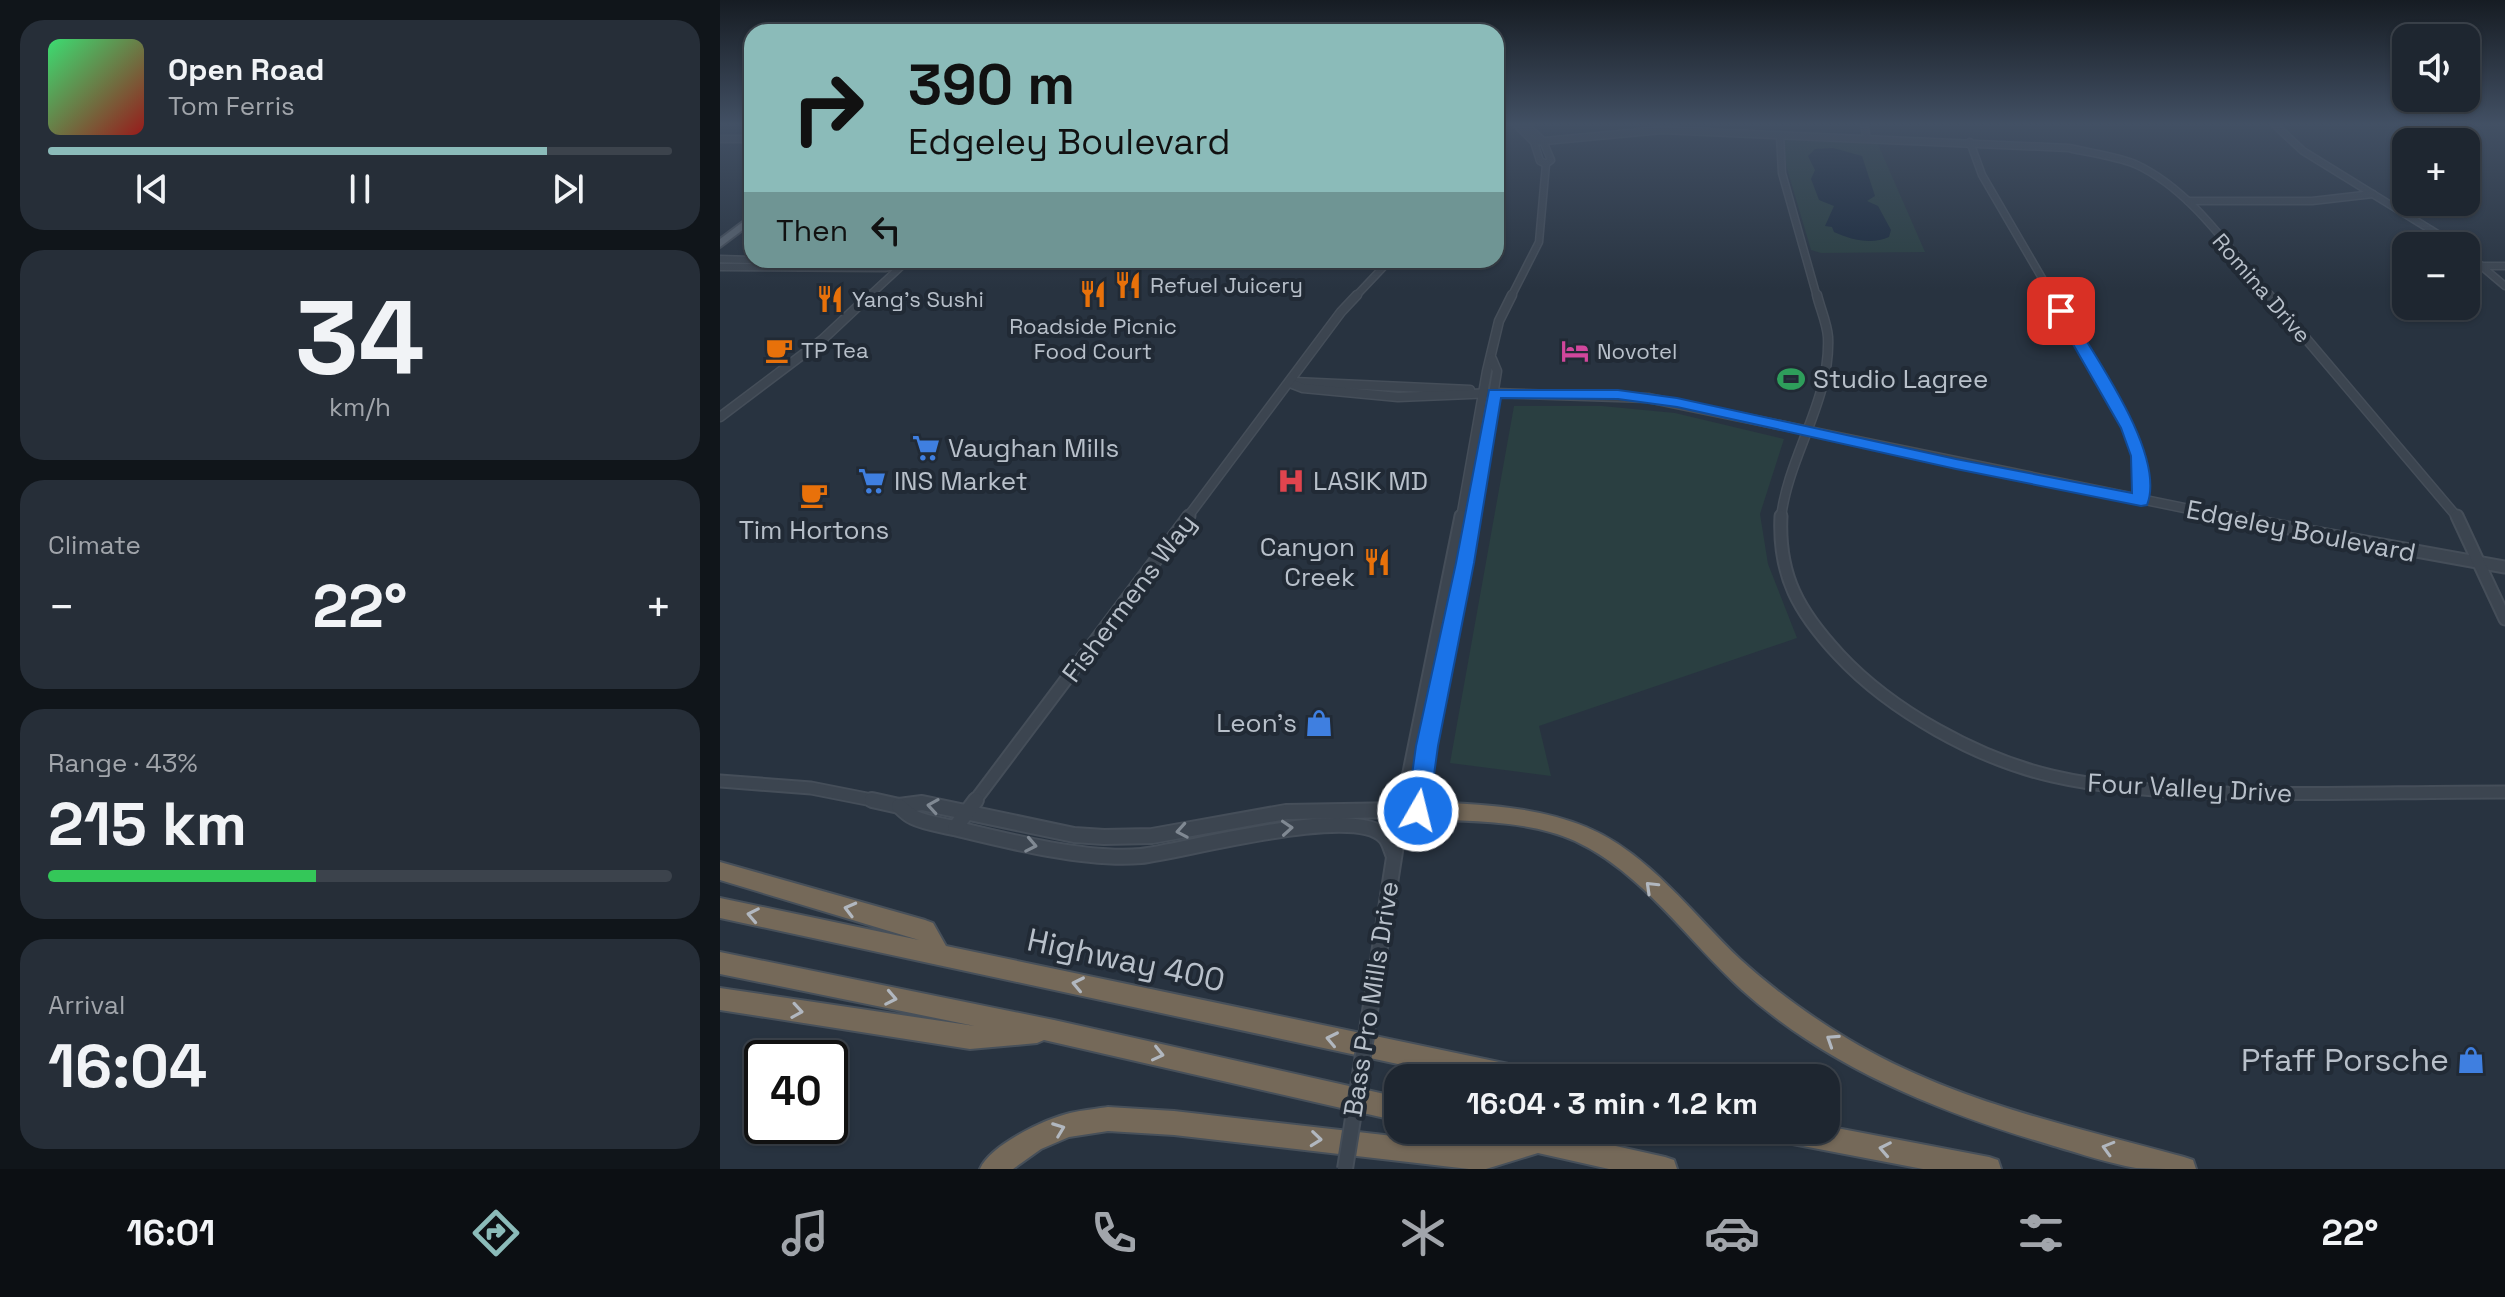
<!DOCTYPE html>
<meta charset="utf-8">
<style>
:root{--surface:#1e2630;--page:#262e38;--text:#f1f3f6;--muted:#a1a5ab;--line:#3c434c;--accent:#8bbbb9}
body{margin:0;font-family:"Space Grotesk",sans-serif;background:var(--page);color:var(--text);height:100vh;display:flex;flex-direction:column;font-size:30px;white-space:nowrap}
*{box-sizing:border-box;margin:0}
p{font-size:26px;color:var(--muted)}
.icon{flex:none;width:44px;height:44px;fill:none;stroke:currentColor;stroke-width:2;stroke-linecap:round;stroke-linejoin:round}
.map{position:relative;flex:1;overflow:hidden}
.panel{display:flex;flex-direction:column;gap:20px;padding:20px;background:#10151a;width:720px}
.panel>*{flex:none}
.top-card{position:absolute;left:24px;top:24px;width:760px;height:244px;border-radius:24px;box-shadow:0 2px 6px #0004,0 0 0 2px var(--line);background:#8bbbb9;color:#111;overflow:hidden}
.controls{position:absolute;left:1672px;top:24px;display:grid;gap:16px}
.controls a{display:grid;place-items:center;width:88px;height:88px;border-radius:16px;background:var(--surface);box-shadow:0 2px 6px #0004,0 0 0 2px var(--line);font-size:40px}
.speed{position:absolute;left:24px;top:1040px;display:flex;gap:16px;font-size:40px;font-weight:700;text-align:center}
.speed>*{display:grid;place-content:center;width:104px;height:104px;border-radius:50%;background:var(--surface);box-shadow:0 2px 6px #0004,0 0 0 2px var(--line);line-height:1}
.speed .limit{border:4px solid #111;border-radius:12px;background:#fff;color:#111}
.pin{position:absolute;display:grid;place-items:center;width:68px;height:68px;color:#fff;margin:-34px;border-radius:16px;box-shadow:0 4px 12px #0006}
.me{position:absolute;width:88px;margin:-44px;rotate:8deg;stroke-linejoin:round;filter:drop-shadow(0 0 6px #0008)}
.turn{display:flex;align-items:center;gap:28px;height:168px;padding:0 32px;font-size:36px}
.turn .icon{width:104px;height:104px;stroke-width:2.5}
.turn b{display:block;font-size:56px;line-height:68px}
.then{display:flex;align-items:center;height:76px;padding:0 32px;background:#0003;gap:16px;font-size:30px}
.big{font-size:60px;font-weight:700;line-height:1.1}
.panel .card{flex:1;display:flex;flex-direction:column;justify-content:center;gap:12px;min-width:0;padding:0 28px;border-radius:24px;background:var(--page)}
.panel .dial{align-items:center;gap:0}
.dial b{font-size:104px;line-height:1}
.song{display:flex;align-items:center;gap:24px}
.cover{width:96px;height:96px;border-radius:12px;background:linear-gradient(135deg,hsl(140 70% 55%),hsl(0 70% 35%))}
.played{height:8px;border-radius:4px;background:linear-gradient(90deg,var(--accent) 80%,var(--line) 80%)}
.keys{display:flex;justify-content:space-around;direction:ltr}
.heat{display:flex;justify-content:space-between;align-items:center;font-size:44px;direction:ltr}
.charge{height:12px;border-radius:6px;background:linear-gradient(90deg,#34c759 43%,var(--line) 0)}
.trip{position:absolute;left:664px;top:1064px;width:456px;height:80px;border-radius:24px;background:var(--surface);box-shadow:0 2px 6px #0004,0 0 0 2px var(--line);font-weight:700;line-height:80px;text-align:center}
.tabs{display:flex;height:128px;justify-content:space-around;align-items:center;background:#0c0f13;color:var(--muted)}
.tabs .icon{width:56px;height:56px}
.tabs .active{color:var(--accent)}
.tabs b{font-size:36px;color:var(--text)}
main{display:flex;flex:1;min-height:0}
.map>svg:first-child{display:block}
.green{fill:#2a3f41}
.water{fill:#1b2a3d}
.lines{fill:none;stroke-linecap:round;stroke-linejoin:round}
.minor-far3-casing{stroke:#454e59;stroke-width:9}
.minor-far2-casing{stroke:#454e59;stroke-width:11}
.minor-far1-casing{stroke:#454e59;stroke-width:15}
.minor-casing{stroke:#454e59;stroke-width:18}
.major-casing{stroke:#454e59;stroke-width:4}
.highway-casing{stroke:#47505a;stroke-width:4}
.minor-far3{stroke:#3c4550;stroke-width:6}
.minor-far2{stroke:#3c4550;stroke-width:8}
.minor-far1{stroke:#3c4550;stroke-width:11}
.minor{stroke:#3c4550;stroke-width:14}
.major{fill:#5a646f;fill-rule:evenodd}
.highway{fill:#756959;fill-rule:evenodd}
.minor-bridge-casing{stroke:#454e59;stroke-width:18;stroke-linecap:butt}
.minor-bridge{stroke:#3c4550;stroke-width:14}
.oneway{stroke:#808993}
.oneway2{stroke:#b1b7bf}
.route{fill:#1a73e8;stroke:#114b97;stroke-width:2}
.labels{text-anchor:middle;stroke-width:8;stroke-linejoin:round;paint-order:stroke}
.far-poi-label{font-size:22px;fill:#b8c0ca;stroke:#212a35;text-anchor:start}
.far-street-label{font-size:22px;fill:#b8c0ca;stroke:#212a35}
.poi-label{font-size:26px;fill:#b8c0ca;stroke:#212a35;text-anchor:start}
.street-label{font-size:26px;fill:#b8c0ca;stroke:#212a35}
.near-street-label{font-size:32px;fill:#b8c0ca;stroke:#212a35}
.near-poi-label{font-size:32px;fill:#b8c0ca;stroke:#212a35;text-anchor:end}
</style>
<main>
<section class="panel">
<div class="card">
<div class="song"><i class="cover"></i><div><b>Open Road</b><p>Tom Ferris</p></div></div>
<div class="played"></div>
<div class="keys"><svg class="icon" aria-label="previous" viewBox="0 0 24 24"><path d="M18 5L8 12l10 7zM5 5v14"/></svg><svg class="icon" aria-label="pause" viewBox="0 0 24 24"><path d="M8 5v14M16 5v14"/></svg><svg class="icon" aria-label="next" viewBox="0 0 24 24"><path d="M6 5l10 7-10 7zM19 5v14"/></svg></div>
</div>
<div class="card dial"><b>34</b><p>km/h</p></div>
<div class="card"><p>Climate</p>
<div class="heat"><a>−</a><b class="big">22°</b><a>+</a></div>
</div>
<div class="card"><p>Range · 43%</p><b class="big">215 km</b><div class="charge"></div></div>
<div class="card"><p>Arrival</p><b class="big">16:04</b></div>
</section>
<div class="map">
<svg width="1785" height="1169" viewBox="0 0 1785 1169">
<rect width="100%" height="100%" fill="#283340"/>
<!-- green -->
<g class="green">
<path d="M 1068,138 L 1157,142 L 1205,252 L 1101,253 L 1091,250 L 1066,165 L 1064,141 Z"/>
<path d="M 794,406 L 882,406 L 955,413 L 1064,439 L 1040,514 L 1048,564 L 1077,638 L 819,726 L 831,776 L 730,763 Z"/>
</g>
<!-- water -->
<path class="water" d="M 1113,148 L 1142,156 L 1155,196 L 1147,201 L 1158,206 L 1171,230 L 1169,237 C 1152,245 1131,240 1114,232 L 1112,227 L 1105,226 L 1114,206 L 1099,200 L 1091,179 L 1095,170 L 1088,156 L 1095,149 Z"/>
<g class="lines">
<!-- minor-far3 casing -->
<g class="minor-far3-casing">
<g id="minor-far3">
<path d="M 797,125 L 814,142 L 820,161 L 826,164"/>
<path d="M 1144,125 L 1147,138"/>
<path d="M 1555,125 L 1583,151 L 1737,246"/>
<path d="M 1060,135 L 1062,173 L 1097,297"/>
<path d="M 0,139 L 32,139"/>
<path d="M 814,142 L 942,130 L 1349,148 C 1370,153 1395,156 1415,164 C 1472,190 1511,251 1550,297"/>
<path d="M 1250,142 L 1262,175 L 1333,297"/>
<path d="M 1468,201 L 1592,201 L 1653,194"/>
<path d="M 1746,253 L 1785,286"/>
<path d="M 0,259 L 32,260"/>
<path d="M 107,260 L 159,261"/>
<path d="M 1761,266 L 1785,266"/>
<path d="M 0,267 L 165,268 L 182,264"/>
<path d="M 148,297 L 188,260"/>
<path d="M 635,297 L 670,260"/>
<path d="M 791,297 L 819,242 L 826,164 L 831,160 L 823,141 L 806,125"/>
</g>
</g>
<!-- minor-far2 casing -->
<g class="minor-far2-casing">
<g id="minor-far2">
<path d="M 1332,295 L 1407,425 L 1419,456 L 1421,501"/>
<path d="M 1549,295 L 1738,518"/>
<path d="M 574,382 L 750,390"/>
<path d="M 570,383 L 583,388 L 678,397 L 774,393 L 928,398 L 1513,518"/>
<path d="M 0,417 L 102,340 L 150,295"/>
<path d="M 467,518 L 621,312 L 637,295"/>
<path d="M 741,518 L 767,371 L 779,321 L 792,295"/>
<path d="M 753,518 L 777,371 L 772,359"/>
<path d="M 1061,518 C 1068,456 1111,401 1108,337 C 1107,323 1100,308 1097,295"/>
</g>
</g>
<!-- minor-far1 casing -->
<g class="minor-far1-casing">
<g id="minor-far1">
<path d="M 1061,516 C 1058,576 1079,612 1119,655 C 1171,711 1258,759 1332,776 C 1387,789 1444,791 1501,793 C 1595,795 1690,792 1785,792"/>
<path d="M 1502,516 L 1785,567"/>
<path d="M 1737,516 L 1785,619"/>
<path d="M 0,781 L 91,788 L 162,802"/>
<path d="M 254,802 L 469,516"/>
<path d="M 683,802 L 741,516"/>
<path d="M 699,802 L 707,746 L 753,516"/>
</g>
</g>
<!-- minor casing -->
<g class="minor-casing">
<g id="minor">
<path d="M 152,800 L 179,806 L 202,803 L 354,835 L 384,837 L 432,836 L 566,812 L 681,810"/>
<path d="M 179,806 C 183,810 188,815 193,817 C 205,823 221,825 234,828 C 287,841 367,861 421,856 C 465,851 635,803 665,837 C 669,841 671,849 673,854"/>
<path d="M 698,811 L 699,800"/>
<path d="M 235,828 L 256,800"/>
<path d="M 656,973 L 683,800"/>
</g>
</g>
<!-- major casing -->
<g class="major-casing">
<path id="major" d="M 32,215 L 32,223 L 0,247 L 0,239 Z"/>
</g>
<!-- highway casing -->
<g class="highway-casing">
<g id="highway">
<path d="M 681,801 C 742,804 808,803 866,827 C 929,853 973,915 1021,960 C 1054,990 1090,1016 1128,1039 C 1231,1101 1350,1126 1464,1157 L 1473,1160 L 1476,1169 C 1457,1169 1435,1169 1416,1168 C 1388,1163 1361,1154 1334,1146 C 1222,1113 1110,1069 1022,990 C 968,941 922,872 855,841 C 806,818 734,821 681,819 L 674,816 L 671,810 L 674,804 Z"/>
<path d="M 0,862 L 205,920 L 213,923 L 226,946 L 798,1066 L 806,1070 L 810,1078 L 743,1078 L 0,918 L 0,898 L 199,940 L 0,880 Z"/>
<path d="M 0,952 L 334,1020 L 678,1097 L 678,1121 L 324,1040 L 317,1043 L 250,1049 L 0,1010 L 0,988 L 255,1026 L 0,974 Z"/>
<path d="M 388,1107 L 454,1111 L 761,1146 L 771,1143 L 760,1139 L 757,1130 L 824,1130 L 945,1157 L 954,1160 L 957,1169 L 889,1169 L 818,1153 L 766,1169 L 749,1169 L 454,1135 L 388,1131 L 349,1137 L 321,1149 L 293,1169 L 260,1169 C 270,1145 325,1119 350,1113 C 362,1110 376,1109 388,1107 Z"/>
<path d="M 1106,1126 L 1269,1157 L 1278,1160 L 1281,1169 L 1203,1169 L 1062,1142 L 1053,1139 L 1050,1130 L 1106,1130 Z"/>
</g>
</g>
<!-- minor-far3 -->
<use href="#minor-far3" class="minor-far3"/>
<!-- minor-far2 -->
<use href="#minor-far2" class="minor-far2"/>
<!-- minor-far1 -->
<use href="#minor-far1" class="minor-far1"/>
<!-- minor -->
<use href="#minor" class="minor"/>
<!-- major -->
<use href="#major" class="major"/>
<!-- highway -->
<use href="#highway" class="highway"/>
<!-- minor-bridge casing -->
<g class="minor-bridge-casing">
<path id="minor-bridge" d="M 625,1169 L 656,973"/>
</g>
<!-- minor-bridge -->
<use href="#minor-bridge" class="minor-bridge"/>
</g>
<!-- one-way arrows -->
<defs><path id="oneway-chevron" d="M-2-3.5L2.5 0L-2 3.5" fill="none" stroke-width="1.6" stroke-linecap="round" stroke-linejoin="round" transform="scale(2)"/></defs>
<g class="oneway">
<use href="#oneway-chevron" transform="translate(213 806) rotate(-171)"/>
<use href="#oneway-chevron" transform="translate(567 828) rotate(-4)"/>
<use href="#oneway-chevron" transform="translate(462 831) rotate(170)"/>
<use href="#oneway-chevron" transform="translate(311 845) rotate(11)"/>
</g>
<g class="oneway2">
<use href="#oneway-chevron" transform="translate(931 887) rotate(-136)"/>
<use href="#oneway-chevron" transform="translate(130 909) rotate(-165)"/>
<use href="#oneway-chevron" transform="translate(33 915) rotate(-169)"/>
<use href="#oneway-chevron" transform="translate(358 984) rotate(-168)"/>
<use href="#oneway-chevron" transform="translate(171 998) rotate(11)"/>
<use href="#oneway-chevron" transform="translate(77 1011) rotate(9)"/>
<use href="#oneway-chevron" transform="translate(612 1039) rotate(-168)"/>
<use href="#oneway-chevron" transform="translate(1112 1040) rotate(-147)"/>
<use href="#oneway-chevron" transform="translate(438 1054) rotate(13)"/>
<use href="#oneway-chevron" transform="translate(339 1129) rotate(-21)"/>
<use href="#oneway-chevron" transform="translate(596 1139) rotate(6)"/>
<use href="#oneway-chevron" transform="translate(1388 1148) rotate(-164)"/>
<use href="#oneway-chevron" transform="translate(1165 1149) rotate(-169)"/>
</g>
<!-- sky -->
<linearGradient id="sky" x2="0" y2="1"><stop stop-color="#161c23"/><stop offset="0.43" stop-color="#425064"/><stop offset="1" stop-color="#425064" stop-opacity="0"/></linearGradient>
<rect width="1785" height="289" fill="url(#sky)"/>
<!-- route -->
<path class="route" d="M 1341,307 L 1348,311 C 1373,354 1447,455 1427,505 L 1421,506 L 1236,469 L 957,407 L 898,399 L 781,398 L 754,563 L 718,746 L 709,811 L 706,818 L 698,821 L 690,818 L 687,811 L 696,746 L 736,563 L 769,390 L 898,390 L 957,398 L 1236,459 L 1412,493 L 1411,456 L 1401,428 L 1334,311 Z"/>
<!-- icons -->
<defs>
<g id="restaurant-bare" transform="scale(2.16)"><path d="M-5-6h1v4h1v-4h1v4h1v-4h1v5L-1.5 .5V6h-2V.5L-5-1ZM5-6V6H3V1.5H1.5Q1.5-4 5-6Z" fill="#e8710a" stroke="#212a35" stroke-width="2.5" paint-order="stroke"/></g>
<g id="cafe-bare" transform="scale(2.16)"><path d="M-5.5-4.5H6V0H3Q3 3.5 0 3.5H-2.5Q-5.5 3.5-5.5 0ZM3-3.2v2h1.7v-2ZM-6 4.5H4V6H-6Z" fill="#e8710a" stroke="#212a35" stroke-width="2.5" paint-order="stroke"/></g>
<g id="hotel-bare" transform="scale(2.16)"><path d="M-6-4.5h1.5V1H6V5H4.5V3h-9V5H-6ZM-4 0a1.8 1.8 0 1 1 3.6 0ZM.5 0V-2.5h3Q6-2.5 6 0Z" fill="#d1479c" stroke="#212a35" stroke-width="2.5" paint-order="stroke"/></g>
<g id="stadium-bare" transform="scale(2.16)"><path d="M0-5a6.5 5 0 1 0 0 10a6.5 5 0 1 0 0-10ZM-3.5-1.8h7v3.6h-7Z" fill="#2e9e5b" stroke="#212a35" stroke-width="2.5" paint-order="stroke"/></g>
<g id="supermarket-bare" transform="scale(2.16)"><path d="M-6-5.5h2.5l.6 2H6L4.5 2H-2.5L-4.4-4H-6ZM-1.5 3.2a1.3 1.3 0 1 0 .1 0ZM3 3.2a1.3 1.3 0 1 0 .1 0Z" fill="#3f7fe0" stroke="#212a35" stroke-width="2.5" paint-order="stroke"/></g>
<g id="hospital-bare" transform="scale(2.16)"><path d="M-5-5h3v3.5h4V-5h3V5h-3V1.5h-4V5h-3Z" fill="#e0444e" stroke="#212a35" stroke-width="2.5" paint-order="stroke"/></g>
<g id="shop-bare" transform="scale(2.16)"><path d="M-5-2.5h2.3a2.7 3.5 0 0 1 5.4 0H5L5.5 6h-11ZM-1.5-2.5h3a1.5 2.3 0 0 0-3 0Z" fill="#3f7fe0" stroke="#212a35" stroke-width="2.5" paint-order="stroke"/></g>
</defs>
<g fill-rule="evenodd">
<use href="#restaurant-bare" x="408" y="285"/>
<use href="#restaurant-bare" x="373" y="294"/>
<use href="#restaurant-bare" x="110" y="299"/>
<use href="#cafe-bare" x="59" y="350"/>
<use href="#hotel-bare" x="855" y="351"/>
<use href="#stadium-bare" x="1071" y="379"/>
<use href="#supermarket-bare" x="206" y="448"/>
<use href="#supermarket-bare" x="152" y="481"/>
<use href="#hospital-bare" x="571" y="481"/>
<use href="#cafe-bare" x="94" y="495"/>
<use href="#restaurant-bare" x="657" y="562"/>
<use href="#shop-bare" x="599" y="723"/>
<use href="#shop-bare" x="1751" y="1060"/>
</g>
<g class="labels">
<!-- far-poi labels -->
<g class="far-poi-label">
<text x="430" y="293">Refuel Juicery</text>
<text x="132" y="307">Yang's Sushi</text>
<text x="373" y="334" text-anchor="middle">Roadside Picnic<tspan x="373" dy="25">Food Court</tspan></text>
<text x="81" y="358">TP Tea</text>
<text x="877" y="359">Novotel</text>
</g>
<!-- far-street labels -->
<g class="far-street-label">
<text transform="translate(1542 288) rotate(49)" y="8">Romina Drive</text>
</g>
<!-- poi labels -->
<g class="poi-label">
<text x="1093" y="388">Studio Lagree</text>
<text x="228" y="457">Vaughan Mills</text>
<text x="174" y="490">INS Market</text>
<text x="593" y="490">LASIK MD</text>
<text x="94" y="539" text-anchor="middle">Tim Hortons</text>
<text x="635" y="556" text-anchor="end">Canyon<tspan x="635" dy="30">Creek</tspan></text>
<text x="577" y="732" text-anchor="end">Leon's</text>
</g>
<!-- street labels -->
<g class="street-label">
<text transform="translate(1581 531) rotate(11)" y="9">Edgeley Boulevard</text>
<text transform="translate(409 598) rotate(-53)" y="9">Fishermens Way</text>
<text transform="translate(1470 788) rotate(3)" y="9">Four Valley Drive</text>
<text transform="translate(651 999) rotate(-81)" y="9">Bass Pro Mills Drive</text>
</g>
<!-- near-street labels -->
<g class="near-street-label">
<text transform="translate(406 960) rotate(12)" y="11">Highway 400</text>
</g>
<!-- near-poi labels -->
<g class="near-poi-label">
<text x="1729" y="1071">Pfaff Porsche</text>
</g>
</g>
</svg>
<div class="controls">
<a><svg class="icon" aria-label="sound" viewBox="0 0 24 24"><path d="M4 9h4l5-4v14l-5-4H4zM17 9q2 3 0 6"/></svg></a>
<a>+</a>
<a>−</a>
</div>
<div class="speed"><div class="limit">40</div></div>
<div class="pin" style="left:1341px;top:311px;background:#d93025"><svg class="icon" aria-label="arrive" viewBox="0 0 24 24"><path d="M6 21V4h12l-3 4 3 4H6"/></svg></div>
<svg class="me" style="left:698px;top:811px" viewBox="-20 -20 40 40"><circle r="17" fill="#1a73e8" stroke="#fff" stroke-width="3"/><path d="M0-11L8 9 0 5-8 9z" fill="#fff"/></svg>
<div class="trip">16:04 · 3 min · 1.2 km</div>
<div class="top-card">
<div class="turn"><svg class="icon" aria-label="right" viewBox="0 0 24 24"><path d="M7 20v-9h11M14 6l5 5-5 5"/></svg><div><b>390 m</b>Edgeley Boulevard</div></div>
<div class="then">Then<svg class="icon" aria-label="left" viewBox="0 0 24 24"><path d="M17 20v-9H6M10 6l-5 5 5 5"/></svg></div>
</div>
</div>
</main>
<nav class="tabs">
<b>16:01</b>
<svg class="icon active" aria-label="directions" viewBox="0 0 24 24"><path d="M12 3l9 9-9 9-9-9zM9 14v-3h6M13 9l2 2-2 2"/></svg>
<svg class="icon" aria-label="music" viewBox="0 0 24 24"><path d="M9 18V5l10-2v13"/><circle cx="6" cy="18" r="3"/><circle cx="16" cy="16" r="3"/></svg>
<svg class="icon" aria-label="phone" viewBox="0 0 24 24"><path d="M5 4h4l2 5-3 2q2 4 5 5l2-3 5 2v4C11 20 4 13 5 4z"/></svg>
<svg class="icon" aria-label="climate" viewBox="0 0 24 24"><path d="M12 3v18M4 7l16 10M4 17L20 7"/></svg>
<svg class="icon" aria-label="car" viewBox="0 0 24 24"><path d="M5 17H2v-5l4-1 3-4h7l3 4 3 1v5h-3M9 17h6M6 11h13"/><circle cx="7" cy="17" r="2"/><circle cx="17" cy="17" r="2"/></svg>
<svg class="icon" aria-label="filters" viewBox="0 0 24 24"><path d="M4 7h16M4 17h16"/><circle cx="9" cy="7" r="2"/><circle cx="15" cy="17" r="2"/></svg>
<b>22°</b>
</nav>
